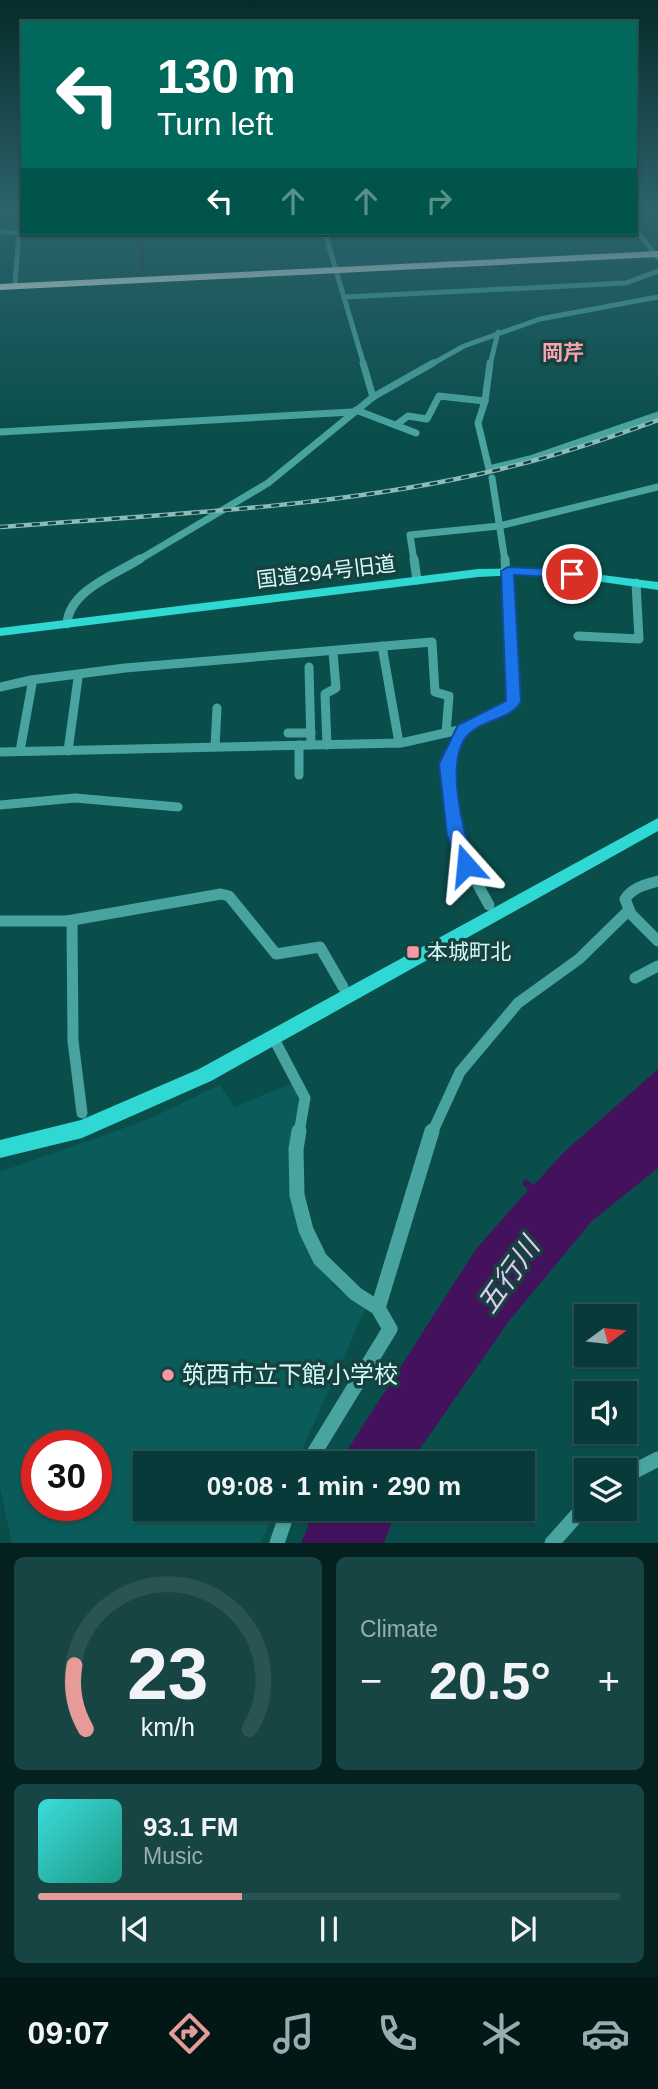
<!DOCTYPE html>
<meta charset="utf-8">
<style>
:root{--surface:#083a39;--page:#164544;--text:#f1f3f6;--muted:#98adae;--line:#295453;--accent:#e69b98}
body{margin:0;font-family:Helvetica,"Noto Sans JP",sans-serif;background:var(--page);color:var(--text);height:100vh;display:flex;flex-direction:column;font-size:26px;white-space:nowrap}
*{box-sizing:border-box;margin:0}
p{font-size:23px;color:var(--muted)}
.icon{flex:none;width:38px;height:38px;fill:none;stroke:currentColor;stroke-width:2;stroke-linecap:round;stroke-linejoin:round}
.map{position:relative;height:1543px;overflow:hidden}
.details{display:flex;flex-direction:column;gap:14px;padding:14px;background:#04201f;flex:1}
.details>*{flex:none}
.top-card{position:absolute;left:21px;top:21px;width:616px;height:214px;border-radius:0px;box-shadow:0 2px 5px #0004,0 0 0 2px var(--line);background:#00695c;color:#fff;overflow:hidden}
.needle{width:46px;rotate:75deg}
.fabs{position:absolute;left:574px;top:1304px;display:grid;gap:14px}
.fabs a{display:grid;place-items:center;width:63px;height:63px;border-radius:0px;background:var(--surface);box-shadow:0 2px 5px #0004,0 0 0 2px var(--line);font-size:35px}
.speed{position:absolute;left:21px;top:1430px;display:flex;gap:14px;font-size:35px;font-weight:700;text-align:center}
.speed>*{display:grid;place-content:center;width:91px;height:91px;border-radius:50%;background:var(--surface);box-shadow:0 2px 5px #0004,0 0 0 2px var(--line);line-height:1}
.speed .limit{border:10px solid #d22;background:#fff;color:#111}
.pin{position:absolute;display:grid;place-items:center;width:60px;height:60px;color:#fff;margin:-30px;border:4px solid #fff;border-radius:50%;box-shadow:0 2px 7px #0007}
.me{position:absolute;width:77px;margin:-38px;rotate:342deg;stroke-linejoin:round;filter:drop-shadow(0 0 5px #0008)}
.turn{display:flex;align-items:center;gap:24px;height:147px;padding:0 21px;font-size:32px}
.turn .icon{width:91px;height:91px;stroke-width:2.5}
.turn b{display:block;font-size:49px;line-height:60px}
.lanes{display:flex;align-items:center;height:66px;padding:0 21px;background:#0003;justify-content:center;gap:35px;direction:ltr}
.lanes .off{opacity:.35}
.big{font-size:52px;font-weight:600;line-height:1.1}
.details .card{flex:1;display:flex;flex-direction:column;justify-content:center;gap:10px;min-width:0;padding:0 24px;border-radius:10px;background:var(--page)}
.details .dial{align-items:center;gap:0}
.dial svg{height:182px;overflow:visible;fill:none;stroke:var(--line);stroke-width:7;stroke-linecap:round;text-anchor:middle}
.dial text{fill:var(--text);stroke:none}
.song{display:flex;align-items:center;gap:21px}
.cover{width:84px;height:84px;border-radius:10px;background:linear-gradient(135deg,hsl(180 70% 55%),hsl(170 70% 35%))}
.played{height:7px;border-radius:4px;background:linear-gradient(90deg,var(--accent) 35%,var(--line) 35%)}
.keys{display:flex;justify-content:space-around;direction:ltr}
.heat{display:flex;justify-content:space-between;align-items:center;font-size:38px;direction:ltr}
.details .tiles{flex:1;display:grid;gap:14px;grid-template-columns:1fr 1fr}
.card:last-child{grid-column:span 2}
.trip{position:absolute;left:133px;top:1451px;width:402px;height:70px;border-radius:0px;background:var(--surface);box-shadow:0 2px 5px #0004,0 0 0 2px var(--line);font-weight:600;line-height:70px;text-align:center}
.menu{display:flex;height:112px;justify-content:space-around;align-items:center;background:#031717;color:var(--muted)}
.menu .icon{width:49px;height:49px}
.menu .active{color:var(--accent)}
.menu b{font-size:32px;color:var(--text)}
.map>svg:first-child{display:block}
.built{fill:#0a5c5a;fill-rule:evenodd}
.water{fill:#44115d}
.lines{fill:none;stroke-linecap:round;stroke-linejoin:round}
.stream{stroke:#44115d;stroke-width:2}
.street-far4{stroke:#49a39f;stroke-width:5}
.street-far3{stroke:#49a39f;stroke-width:7}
.street-far2{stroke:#49a39f;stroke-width:9}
.street-far1{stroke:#49a39f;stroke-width:11}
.street{stroke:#49a39f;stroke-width:15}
.secondary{fill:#30d8d3;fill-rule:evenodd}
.highway{fill:#fdfdfd;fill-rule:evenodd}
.rail-casing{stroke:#8bbcba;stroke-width:4.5}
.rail{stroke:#17413f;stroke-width:2.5;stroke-dasharray:8;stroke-linecap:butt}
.route{fill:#1a73e8;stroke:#114b97;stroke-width:2}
.poi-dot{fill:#f49aa5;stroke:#17413f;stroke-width:2.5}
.labels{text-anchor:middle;stroke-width:7;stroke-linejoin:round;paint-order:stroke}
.far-quarter-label{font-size:21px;font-weight:bold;fill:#f8a4ae;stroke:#17413f}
.street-label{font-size:21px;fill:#d5fbf9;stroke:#17413f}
.poi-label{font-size:21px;fill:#d5fbf9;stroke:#17413f;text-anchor:start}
.near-poi-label{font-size:24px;fill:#d5fbf9;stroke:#17413f;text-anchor:start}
.near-water-label{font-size:28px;font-style:italic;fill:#e4cbf5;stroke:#17413f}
</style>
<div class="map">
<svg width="658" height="1543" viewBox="0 0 658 1543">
<rect width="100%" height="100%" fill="#0a4e4c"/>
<!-- built -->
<path class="built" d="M 293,1083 L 299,1100 L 290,1154 L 310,1253 L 336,1289 L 367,1305 L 296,1463 L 145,1463 L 145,1508 L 276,1509 L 261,1543 L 12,1543 L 0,1488 L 0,1172 L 147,1120 L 220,1085 L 234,1107 ZM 37,1446 L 96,1446 L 96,1505 L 37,1505 Z"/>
<!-- water -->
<g class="water">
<path d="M 658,1069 L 658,1168 L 592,1221 L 509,1321 L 417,1453 L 413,1463 L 339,1463 L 476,1249 L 528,1190 L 522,1183 L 526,1179 L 534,1185 L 563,1153 Z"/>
<path d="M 315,1509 L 315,1508 L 397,1509 L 384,1543 L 301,1543 Z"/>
</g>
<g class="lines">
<!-- stream -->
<g class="stream">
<path d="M 142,233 L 142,270"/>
<path d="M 635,233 L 645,246"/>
</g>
<!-- street-far4 -->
<g class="street-far4">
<path d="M 635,229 L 658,258"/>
<path d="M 0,232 L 19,233 L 15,282"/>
<path d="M 325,233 L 364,365"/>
<path d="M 345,297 L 626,283 L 658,271"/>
<path d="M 430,365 L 464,346 L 540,319 L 658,297"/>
<path d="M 490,365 L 498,332"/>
</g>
<!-- street-far3 -->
<g class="street-far3">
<path d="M 363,363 L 373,397"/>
<path d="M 490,363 L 485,401 L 478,423 L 489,469 L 530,459 L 658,415"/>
<path d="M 356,410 L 416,433"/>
<path d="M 396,425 L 408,416 L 427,419 L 439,396 L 485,401"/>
<path d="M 0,432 L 352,412"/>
<path d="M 492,478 L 505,561"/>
<path d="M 137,561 L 268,483 L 373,397 L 433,363"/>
<path d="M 414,561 L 410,535 L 499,526 L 658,487"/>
</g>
<!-- street-far2 -->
<g class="street-far2">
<path d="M 414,559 L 417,580"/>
<path d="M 67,624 C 69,591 114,575 140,559"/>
<path d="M 578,636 L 639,639 L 636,583"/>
<path d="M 382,646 L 399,743"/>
<path d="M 309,667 L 311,745"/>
<path d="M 0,687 L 31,680 L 125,668 L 432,642 L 435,692 L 449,696 L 446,733"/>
<path d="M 288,733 L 311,733"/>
<path d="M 299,745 L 299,775"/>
<path d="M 327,745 L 325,694 L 336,688 L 333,652"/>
<path d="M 215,747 L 217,708"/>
<path d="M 20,751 L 32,684"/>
<path d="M 68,751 L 78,678"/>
<path d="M 0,752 L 401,743 L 463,729 L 509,707 L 513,702 L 505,559"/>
<path d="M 0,805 L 75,798 L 178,807"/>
<path d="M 453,812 L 447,764 L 463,729"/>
</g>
<!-- street-far1 -->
<g class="street-far1">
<path d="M 453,810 C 457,846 471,873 489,905"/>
<path d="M 658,881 C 645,885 633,887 625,899 L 631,914 L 658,941"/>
<path d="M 0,921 L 72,921 L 73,1041 L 82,1113"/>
<path d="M 67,921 L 221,894 L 229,896 L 276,954 L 320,947 L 343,987"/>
<path d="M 635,978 L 658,966"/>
<path d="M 274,1039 L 305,1098 L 299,1133"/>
<path d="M 432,1133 L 460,1072 L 518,1003 L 579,959 L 627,912"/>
</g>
<!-- street -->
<g class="street">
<path d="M 299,1131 L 296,1149 L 297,1195 L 306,1230 L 320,1259 L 356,1294 L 378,1308 L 390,1329 L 308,1463"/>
<path d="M 378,1308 L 432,1131"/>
<path d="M 625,1476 L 658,1459"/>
<path d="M 277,1543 L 289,1508"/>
<path d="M 552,1543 L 586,1505"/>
</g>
<!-- secondary -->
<g class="secondary">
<path d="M 546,568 L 658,582 L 658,590 L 546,574 L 478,577 L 0,636 L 0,628 L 478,569 Z"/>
<path d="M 658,818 L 658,831 L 211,1081 L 82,1138 L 0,1158 L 0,1140 L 81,1120 L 199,1069 Z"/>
</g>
<!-- highway -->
<path class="highway" d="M 658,251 L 658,257 L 0,290 L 0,284 Z"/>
<!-- rail casing -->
<g class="rail-casing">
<path id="rail" d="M 0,527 C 164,514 341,508 501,469 C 555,456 606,439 658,420"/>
</g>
<!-- rail -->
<use href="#rail" class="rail"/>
</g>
<!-- sky -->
<linearGradient id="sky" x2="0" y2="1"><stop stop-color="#062b2a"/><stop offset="0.49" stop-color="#2d636c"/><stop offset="1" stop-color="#2d636c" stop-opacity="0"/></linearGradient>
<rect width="658" height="427" fill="url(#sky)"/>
<!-- route -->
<path class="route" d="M 508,567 L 572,570 L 578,574 L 572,578 L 514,575 L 521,702 C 509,720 486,719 471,732 C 442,755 464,835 475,865 L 472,870 L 460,870 L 447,835 L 439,764 L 458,725 L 506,701 L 501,571 Z"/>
<!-- markers -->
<g class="poi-dot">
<rect x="406" y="945" width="14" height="14" rx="3.5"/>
<circle cx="168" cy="1375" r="7"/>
</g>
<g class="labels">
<!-- far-quarter labels -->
<g class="far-quarter-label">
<text x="563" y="360">岡芹</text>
</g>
<!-- street labels -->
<g class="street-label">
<text transform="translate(326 572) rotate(-7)" y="7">国道294号旧道</text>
</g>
<!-- poi labels -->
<g class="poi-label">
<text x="427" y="959">本城町北</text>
</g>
<!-- near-poi labels -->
<g class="near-poi-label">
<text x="182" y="1383">筑西市立下館小学校</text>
</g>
<!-- near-water labels -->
<g class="near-water-label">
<text transform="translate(508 1275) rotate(-55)" y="10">五行川</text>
</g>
</g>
</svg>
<div class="fabs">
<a><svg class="needle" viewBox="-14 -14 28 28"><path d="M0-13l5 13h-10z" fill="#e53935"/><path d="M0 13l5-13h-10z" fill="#98adae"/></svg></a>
<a><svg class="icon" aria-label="sound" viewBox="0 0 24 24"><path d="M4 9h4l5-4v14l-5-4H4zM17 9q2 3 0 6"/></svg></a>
<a><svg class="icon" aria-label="layers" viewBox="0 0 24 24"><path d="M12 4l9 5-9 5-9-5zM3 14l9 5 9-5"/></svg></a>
</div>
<div class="speed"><div class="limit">30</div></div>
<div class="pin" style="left:572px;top:574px;background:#d93025"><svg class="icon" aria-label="arrive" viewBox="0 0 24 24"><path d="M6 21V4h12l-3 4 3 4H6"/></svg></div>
<svg class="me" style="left:466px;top:865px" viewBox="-20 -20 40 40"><path d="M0-17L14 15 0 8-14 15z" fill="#1a73e8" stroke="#fff" stroke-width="4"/></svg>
<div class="trip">09:08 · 1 min · 290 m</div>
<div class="top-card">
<div class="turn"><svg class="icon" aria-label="left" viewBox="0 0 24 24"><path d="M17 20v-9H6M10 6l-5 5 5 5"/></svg><div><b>130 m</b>Turn left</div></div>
<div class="lanes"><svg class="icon" aria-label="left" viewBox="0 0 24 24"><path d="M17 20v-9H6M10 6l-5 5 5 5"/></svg><svg class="icon off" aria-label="ahead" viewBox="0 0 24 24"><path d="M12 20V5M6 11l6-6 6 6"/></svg><svg class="icon off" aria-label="ahead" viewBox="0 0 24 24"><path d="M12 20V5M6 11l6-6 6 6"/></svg><svg class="icon off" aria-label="right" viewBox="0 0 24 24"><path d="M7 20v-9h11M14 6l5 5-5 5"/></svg></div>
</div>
</div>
<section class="details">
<div class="tiles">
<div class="card dial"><svg viewBox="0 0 100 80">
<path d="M14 69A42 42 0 1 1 86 69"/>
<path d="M14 69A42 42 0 0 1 9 41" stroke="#e69b98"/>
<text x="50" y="56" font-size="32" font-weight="700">23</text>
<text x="50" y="72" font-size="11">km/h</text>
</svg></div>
<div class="card"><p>Climate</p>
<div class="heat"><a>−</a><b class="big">20.5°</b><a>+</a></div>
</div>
<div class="card">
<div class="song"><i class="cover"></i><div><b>93.1 FM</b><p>Music</p></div></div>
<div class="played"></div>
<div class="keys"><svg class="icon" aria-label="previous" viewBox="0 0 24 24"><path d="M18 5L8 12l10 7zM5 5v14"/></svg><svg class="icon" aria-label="pause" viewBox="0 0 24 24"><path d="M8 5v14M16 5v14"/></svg><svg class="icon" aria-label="next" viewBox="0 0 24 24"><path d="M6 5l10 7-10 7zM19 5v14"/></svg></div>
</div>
</div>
</section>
<nav class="menu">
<b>09:07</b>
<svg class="icon active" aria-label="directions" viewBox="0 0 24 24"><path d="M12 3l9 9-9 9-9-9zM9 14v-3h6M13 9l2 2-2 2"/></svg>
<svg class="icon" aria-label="music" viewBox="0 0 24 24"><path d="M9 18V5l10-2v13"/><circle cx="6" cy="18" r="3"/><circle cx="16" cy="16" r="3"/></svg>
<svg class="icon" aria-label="phone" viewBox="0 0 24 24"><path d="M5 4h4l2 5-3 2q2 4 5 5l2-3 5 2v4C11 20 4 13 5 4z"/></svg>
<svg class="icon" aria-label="climate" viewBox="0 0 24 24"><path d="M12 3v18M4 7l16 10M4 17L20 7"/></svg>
<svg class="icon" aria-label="car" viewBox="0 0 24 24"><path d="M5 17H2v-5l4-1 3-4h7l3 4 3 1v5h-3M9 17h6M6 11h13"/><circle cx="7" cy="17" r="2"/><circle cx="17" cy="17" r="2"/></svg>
</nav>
